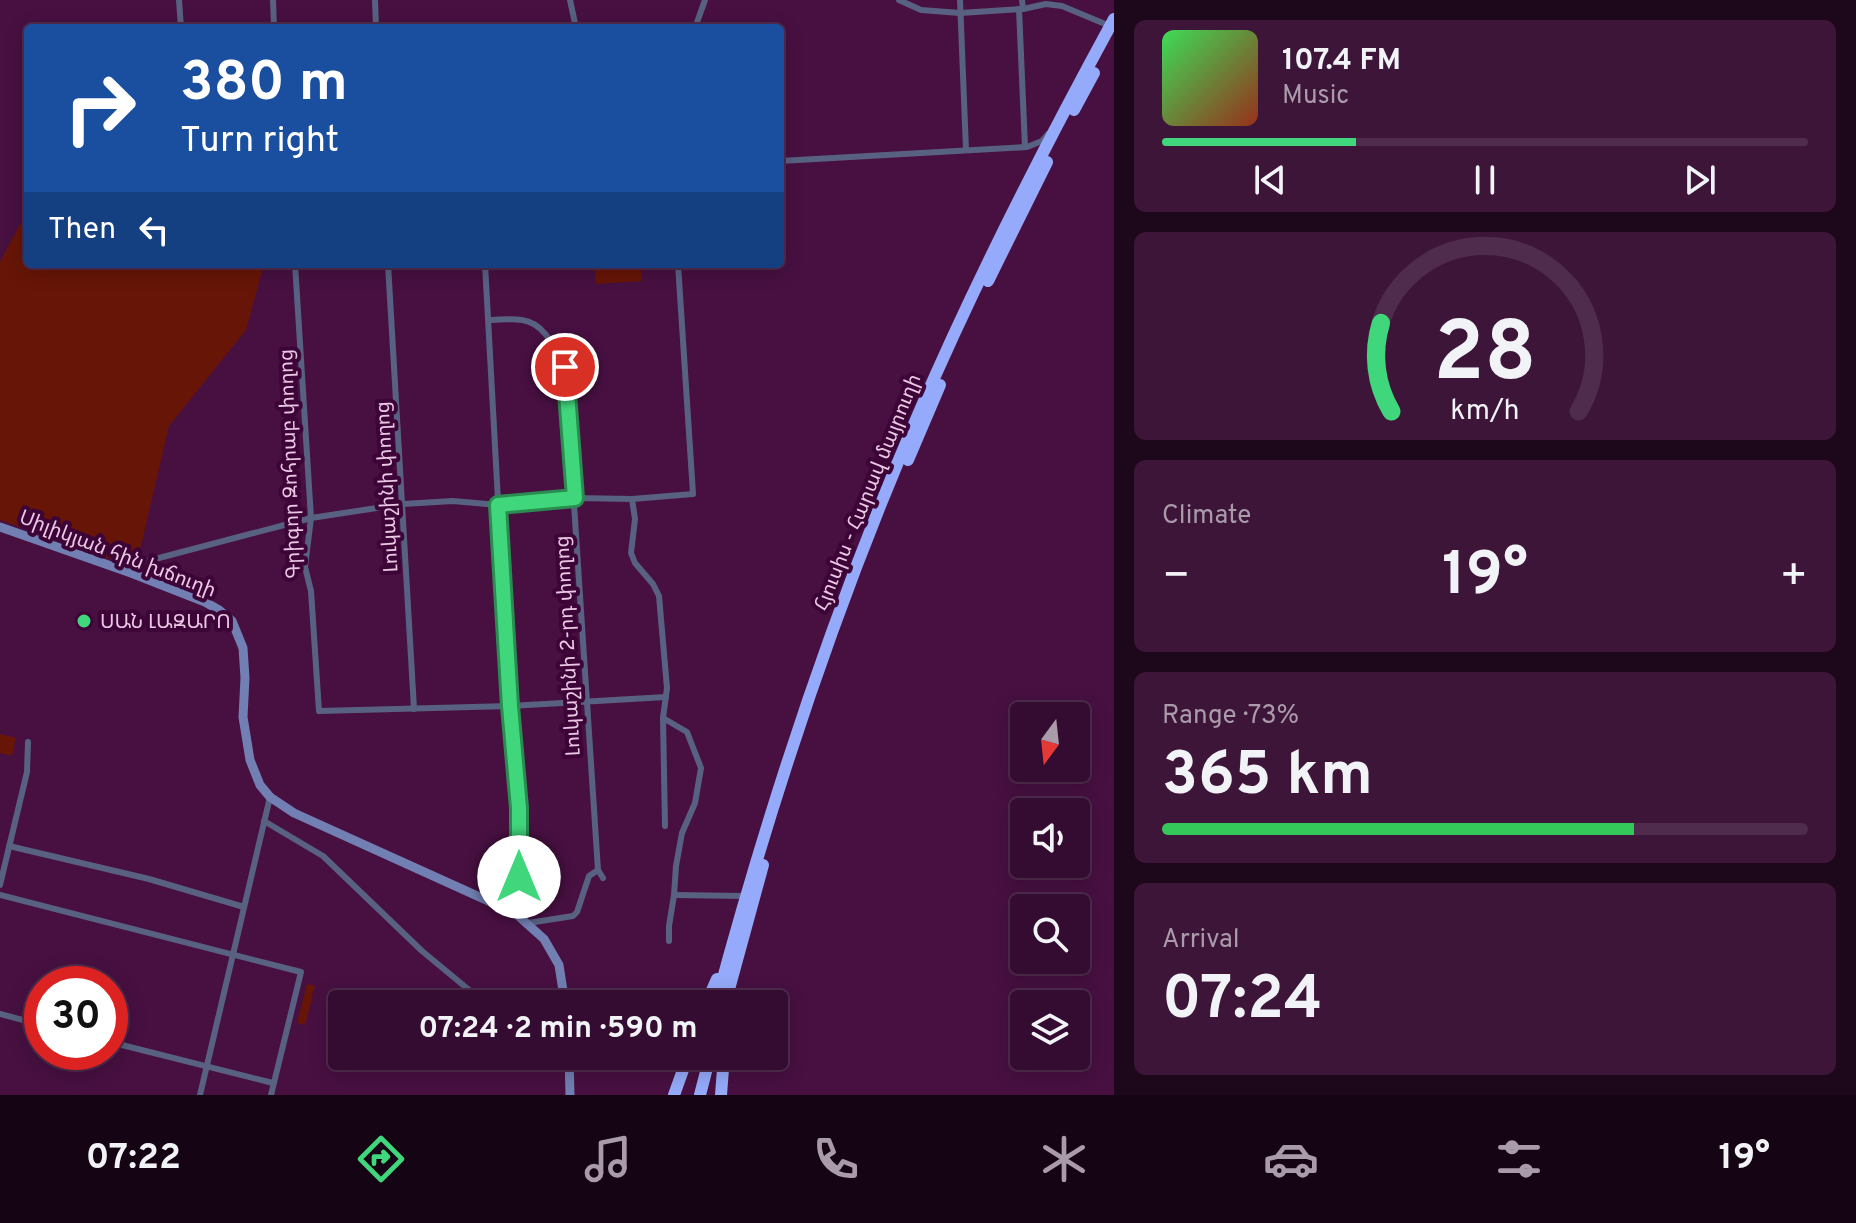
<!DOCTYPE html>
<meta charset="utf-8">
<style>
:root{--surface:#350c31;--page:#3d1539;--text:#f1f3f6;--muted:#aa9bab;--line:#4f2c4d;--accent:#40d77c}
body{margin:0;font-family:Overpass,"Noto Sans Armenian",sans-serif;background:var(--page);color:var(--text);height:100vh;display:flex;flex-direction:column;font-size:30px;white-space:nowrap}
*{box-sizing:border-box;margin:0}
p{font-size:26px;color:var(--muted)}
.icon{flex:none;width:44px;height:44px;fill:none;stroke:currentColor;stroke-width:2;stroke-linecap:round;stroke-linejoin:round}
.map{position:relative;flex:1;overflow:hidden}
.sheet{display:flex;flex-direction:column;gap:20px;padding:20px;background:#1d071b;width:742px}
.sheet>*{flex:none}
.guide{position:absolute;left:24px;top:24px;width:760px;height:244px;border-radius:8px;box-shadow:0 4px 20px #0003,0 0 0 2px var(--line);background:#1a4fa0;color:#fff;overflow:hidden}
.needle{width:52px;rotate:195deg}
.tools{position:absolute;left:1010px;top:702px;display:grid;gap:16px}
.tools a{display:grid;place-items:center;width:80px;height:80px;border-radius:8px;background:var(--surface);box-shadow:0 4px 20px #0003,0 0 0 2px var(--line);font-size:40px}
.speed{position:absolute;left:24px;top:966px;display:flex;gap:16px;font-size:40px;font-weight:700;text-align:center}
.speed>*{display:grid;place-content:center;width:104px;height:104px;border-radius:50%;background:var(--surface);box-shadow:0 4px 20px #0003,0 0 0 2px var(--line);line-height:1}
.speed .limit{border:12px solid #d22;background:#fff;color:#111}
.pin{position:absolute;display:grid;place-items:center;width:68px;height:68px;color:#fff;margin:-34px;border:4px solid #fff;border-radius:50%;box-shadow:0 2px 8px #0007}
.me{position:absolute;width:88px;margin:-44px;rotate:0deg;stroke-linejoin:round;filter:drop-shadow(0 0 6px #0008)}
.turn{display:flex;align-items:center;gap:28px;height:168px;padding:0 24px;font-size:36px}
.turn .icon{width:104px;height:104px;stroke-width:2.5}
.turn b{display:block;font-size:56px;line-height:68px}
.then{display:flex;align-items:center;height:76px;padding:0 24px;background:#0003;gap:16px;font-size:30px}
.big{font-size:60px;font-weight:700;line-height:1.1}
.sheet .tile{flex:1;display:flex;flex-direction:column;justify-content:center;gap:12px;min-width:0;padding:0 28px;border-radius:12px;background:var(--page)}
.sheet .dial{align-items:center;gap:0}
.dial svg{height:208px;overflow:visible;fill:none;stroke:var(--line);stroke-width:7;stroke-linecap:round;text-anchor:middle}
.dial text{fill:var(--text);stroke:none}
.song{display:flex;align-items:center;gap:24px}
.cover{width:96px;height:96px;border-radius:12px;background:linear-gradient(135deg,hsl(130 70% 55%),hsl(10 70% 35%))}
.played{height:8px;border-radius:4px;background:linear-gradient(90deg,var(--accent) 30%,var(--line) 30%)}
.keys{display:flex;justify-content:space-around;direction:ltr}
.heat{display:flex;justify-content:space-between;align-items:center;font-size:44px;direction:ltr}
.charge{height:12px;border-radius:6px;background:linear-gradient(90deg,#34c759 73%,var(--line) 0)}
.trip{position:absolute;left:328px;top:990px;width:460px;height:80px;border-radius:8px;background:var(--surface);box-shadow:0 4px 20px #0003,0 0 0 2px var(--line);font-weight:700;line-height:80px;text-align:center}
.menu{display:flex;height:128px;justify-content:space-around;align-items:center;background:#150514;color:var(--muted)}
.menu .icon{width:56px;height:56px}
.menu .active{color:var(--accent)}
.menu b{font-size:36px;color:var(--text)}
main{display:flex;flex:1;min-height:0}
.map>svg:first-child{display:block}
.green{fill:#671506}
.lines{fill:none;stroke-linecap:round;stroke-linejoin:round}
.street{stroke:#586181;stroke-width:6}
.secondary{stroke:#717fb2;stroke-width:9}
.highway{stroke:#95aafa;stroke-width:12}
.route-casing{stroke:#2a8c51;stroke-width:20}
.route{stroke:#40d77c;stroke-width:14}
.poi-dot{fill:#40d77c;stroke:#3c0437;stroke-width:3}
.labels{text-anchor:middle;stroke-width:8;stroke-linejoin:round;paint-order:stroke}
.street-label{font-size:20px;fill:#eac8e4;stroke:#3c0437}
.poi-label{font-size:20px;fill:#eac8e4;stroke:#3c0437;text-anchor:start}
</style>
<main>
<div class="map">
<svg width="1114" height="1095" viewBox="0 0 1114 1095">
<rect width="100%" height="100%" fill="#471041"/>
<!-- green -->
<g class="green">
<path d="M 28,220 L 28,264 L 264,264 L 246,330 L 169,426 L 141,546 L 131,557 L 111,559 L 0,520 L 0,262 L 19,226 Z"/>
<path d="M 594,264 L 641,264 L 642,281 L 596,284 Z"/>
<path d="M 0,734 L 16,738 L 12,756 L 0,753 Z"/>
<path d="M 307,984 L 315,986 L 313,993 L 310,993 L 313,995 L 305,1025 L 297,1023 Z"/>
</g>
<g class="lines">
<!-- street -->
<g class="street">
<path d="M 179,0 L 181,28"/>
<path d="M 273,0 L 274,28"/>
<path d="M 375,0 L 376,28"/>
<path d="M 570,0 L 576,28"/>
<path d="M 899,0 L 921,10 L 960,13 L 1023,9 L 1022,0"/>
<path d="M 960,0 L 966,150"/>
<path d="M 1019,9 L 1025,147"/>
<path d="M 1023,9 L 1046,4 L 1062,6 L 1110,26"/>
<path d="M 695,28 L 705,0"/>
<path d="M 780,161 L 1027,147 L 1042,141 L 1048,134"/>
<path d="M 295,264 L 311,518 L 305,567 L 311,591 L 319,711 L 510,706 L 666,697"/>
<path d="M 388,264 L 414,709"/>
<path d="M 485,264 C 493,397 499,531 507,664 C 512,749 524,829 515,913"/>
<path d="M 489,320 C 499,320 511,318 522,320 C 545,323 555,349 565,367 L 598,870 L 603,878"/>
<path d="M 632,499 L 635,519 L 631,553 L 635,563 L 653,584 L 659,596 L 667,688 L 663,718 L 665,826"/>
<path d="M 121,568 L 311,518 L 403,504 L 453,501 L 498,505 L 575,498 L 632,499 L 693,494 L 678,264"/>
<path d="M 663,718 L 687,732 L 701,768 L 695,803 L 682,833 L 676,866 L 674,895 L 669,926 L 669,941"/>
<path d="M 264,821 L 323,856 L 422,951 L 486,1004"/>
<path d="M 9,846 L 149,879 L 244,907"/>
<path d="M 0,885 L 27,772 L 28,742"/>
<path d="M 0,895 L 301,972 L 271,1095"/>
<path d="M 674,895 L 745,896"/>
<path d="M 528,923 L 573,916 L 577,912 L 589,876 L 598,870"/>
<path d="M 0,1014 L 42,1025"/>
<path d="M 110,1042 L 273,1083"/>
<path d="M 551,1056 L 569,1060"/>
<path d="M 200,1095 L 270,797"/>
</g>
<!-- secondary -->
<g class="secondary">
<path d="M 0,527 L 131,573 L 205,602 L 219,610 L 232,621 L 243,648 L 245,678 L 243,717 L 250,760 L 260,785 L 270,797 L 294,813 L 515,913 L 544,939 L 559,965 L 565,1004"/>
<path d="M 569,1056 L 570,1095"/>
</g>
<!-- highway -->
<g class="highway">
<path d="M 1074,110 L 1094,73"/>
<path d="M 988,281 L 1047,162"/>
<path d="M 908,460 L 940,385"/>
<path d="M 706,1004 L 717,979"/>
<path d="M 716,1004 C 770,803 835,606 918,415 C 976,280 1043,149 1114,19"/>
<path d="M 725,1004 L 763,865"/>
<path d="M 674,1095 L 688,1056"/>
<path d="M 700,1095 L 710,1056"/>
<path d="M 721,1095 L 724,1056"/>
</g>
</g>
<g class="lines">
<!-- route casing -->
<g class="route-casing">
<path id="route" d="M 519,877 L 519,808 L 510,706 L 498,505 L 575,498 L 565,367"/>
</g>
<!-- route -->
<use href="#route" class="route"/>
</g>
<!-- markers -->
<circle class="poi-dot" cx="84" cy="621" r="8"/>
<g class="labels">
<!-- street labels -->
<g class="street-label">
<text transform="translate(289 464) rotate(-92)" y="7">Գրիգոր Զոհրաբ փողոց</text>
<text transform="translate(386 487) rotate(-93)" y="7">Լուկաշինի փողոց</text>
<text transform="translate(867 492) rotate(-68)" y="7">Հյուսիս - Հարավ մայրուղի</text>
<text transform="translate(118 553) rotate(21)" y="7">Սիլիկյան հին խճուղի</text>
<text transform="translate(567 646) rotate(-93)" y="7">Լուկաշինի 2-րդ փողոց</text>
</g>
<!-- poi labels -->
<g class="poi-label">
<text x="100" y="628">ՍԱՆ ԼԱԶԱՐՈ</text>
</g>
</g>
</svg>
<div class="tools">
<a><svg class="needle" viewBox="-14 -14 28 28"><path d="M0-13l5 13h-10z" fill="#e53935"/><path d="M0 13l5-13h-10z" fill="#aa9bab"/></svg></a>
<a><svg class="icon" aria-label="sound" viewBox="0 0 24 24"><path d="M4 9h4l5-4v14l-5-4H4zM17 9q2 3 0 6"/></svg></a>
<a><svg class="icon" aria-label="search" viewBox="0 0 24 24"><circle cx="10" cy="10" r="6"/><path d="M15 15l6 6"/></svg></a>
<a><svg class="icon" aria-label="layers" viewBox="0 0 24 24"><path d="M12 4l9 5-9 5-9-5zM3 14l9 5 9-5"/></svg></a>
</div>
<div class="speed"><div class="limit">30</div></div>
<div class="pin" style="left:565px;top:367px;background:#d93025"><svg class="icon" aria-label="arrive" viewBox="0 0 24 24"><path d="M6 21V4h12l-3 4 3 4H6"/></svg></div>
<svg class="me" style="left:519px;top:877px" viewBox="-20 -20 40 40"><circle r="19" fill="#fff"/><path d="M0-13L10 11 0 6-10 11z" fill="#40d77c"/></svg>
<div class="trip">07:24 · 2 min · 590 m</div>
<div class="guide">
<div class="turn"><svg class="icon" aria-label="right" viewBox="0 0 24 24"><path d="M7 20v-9h11M14 6l5 5-5 5"/></svg><div><b>380 m</b>Turn right</div></div>
<div class="then">Then<svg class="icon" aria-label="left" viewBox="0 0 24 24"><path d="M17 20v-9H6M10 6l-5 5 5 5"/></svg></div>
</div>
</div>
<section class="sheet">
<div class="tile">
<div class="song"><i class="cover"></i><div><b>107.4 FM</b><p>Music</p></div></div>
<div class="played"></div>
<div class="keys"><svg class="icon" aria-label="previous" viewBox="0 0 24 24"><path d="M18 5L8 12l10 7zM5 5v14"/></svg><svg class="icon" aria-label="pause" viewBox="0 0 24 24"><path d="M8 5v14M16 5v14"/></svg><svg class="icon" aria-label="next" viewBox="0 0 24 24"><path d="M6 5l10 7-10 7zM19 5v14"/></svg></div>
</div>
<div class="tile dial"><svg viewBox="0 0 100 80">
<path d="M14 69A42 42 0 1 1 86 69"/>
<path d="M14 69A42 42 0 0 1 10 35" stroke="#40d77c"/>
<text x="50" y="56" font-size="32" font-weight="700">28</text>
<text x="50" y="72" font-size="11">km/h</text>
</svg></div>
<div class="tile"><p>Climate</p>
<div class="heat"><a>−</a><b class="big">19°</b><a>+</a></div>
</div>
<div class="tile"><p>Range · 73%</p><b class="big">365 km</b><div class="charge"></div></div>
<div class="tile"><p>Arrival</p><b class="big">07:24</b></div>
</section>
</main>
<nav class="menu">
<b>07:22</b>
<svg class="icon active" aria-label="directions" viewBox="0 0 24 24"><path d="M12 3l9 9-9 9-9-9zM9 14v-3h6M13 9l2 2-2 2"/></svg>
<svg class="icon" aria-label="music" viewBox="0 0 24 24"><path d="M9 18V5l10-2v13"/><circle cx="6" cy="18" r="3"/><circle cx="16" cy="16" r="3"/></svg>
<svg class="icon" aria-label="phone" viewBox="0 0 24 24"><path d="M5 4h4l2 5-3 2q2 4 5 5l2-3 5 2v4C11 20 4 13 5 4z"/></svg>
<svg class="icon" aria-label="climate" viewBox="0 0 24 24"><path d="M12 3v18M4 7l16 10M4 17L20 7"/></svg>
<svg class="icon" aria-label="car" viewBox="0 0 24 24"><path d="M5 17H2v-5l4-1 3-4h7l3 4 3 1v5h-3M9 17h6M6 11h13"/><circle cx="7" cy="17" r="2"/><circle cx="17" cy="17" r="2"/></svg>
<svg class="icon" aria-label="filters" viewBox="0 0 24 24"><path d="M4 7h16M4 17h16"/><circle cx="9" cy="7" r="2"/><circle cx="15" cy="17" r="2"/></svg>
<b>19°</b>
</nav>
